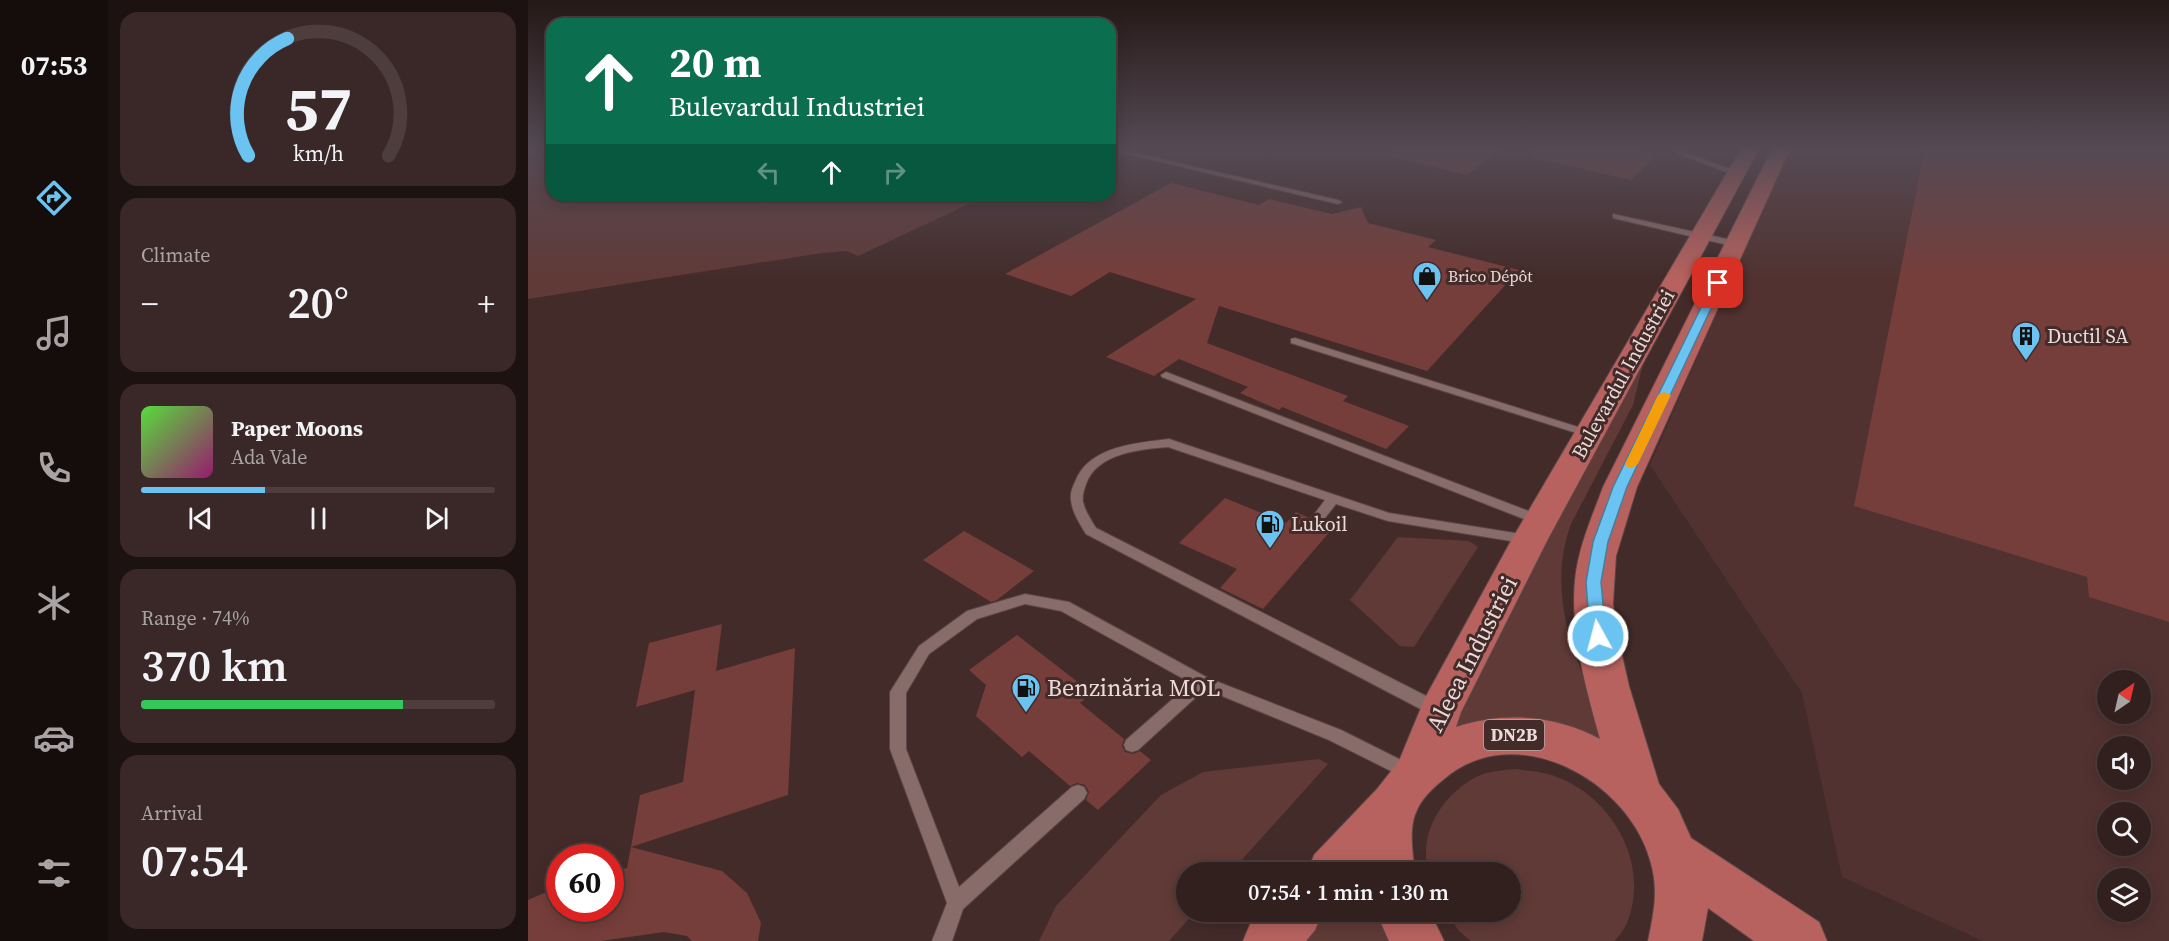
<!DOCTYPE html>
<meta charset="utf-8">
<style>
:root{--surface:#32201f;--page:#3a2828;--text:#f1f3f6;--muted:#a8a3a4;--line:#4d3e3d;--accent:#6bc3f2}
body{margin:0;font-family:"Source Serif 4",serif;background:var(--page);color:var(--text);height:100vh;display:flex;flex-direction:column;font-size:22px;white-space:nowrap}
*{box-sizing:border-box;margin:0}
p{font-size:20px;color:var(--muted)}
.icon{flex:none;width:33px;height:33px;fill:none;stroke:currentColor;stroke-width:2;stroke-linecap:round;stroke-linejoin:round}
.map{position:relative;flex:1;overflow:hidden}
.details{display:flex;flex-direction:column;gap:12px;padding:12px;background:#1c1211;width:420px}
.details>*{flex:none}
.banner{position:absolute;left:18px;top:18px;width:570px;height:183px;border-radius:18px;box-shadow:0 3px 15px #0003,0 0 0 2px var(--line);background:#0b6e4f;color:#fff;overflow:hidden}
.needle{width:39px;rotate:34deg}
.fabs{position:absolute;left:1569px;top:670px;display:grid;gap:12px}
.fabs a{display:grid;place-items:center;width:54px;height:54px;border-radius:50%;background:var(--surface);box-shadow:0 3px 15px #0003,0 0 0 2px var(--line);font-size:30px}
.speed{position:absolute;left:18px;top:844px;display:flex;gap:12px;font-size:30px;font-weight:700;text-align:center}
.speed>*{display:grid;place-content:center;width:78px;height:78px;border-radius:50%;background:var(--surface);box-shadow:0 3px 15px #0003,0 0 0 2px var(--line);line-height:1}
.speed .limit{border:9px solid #d22;background:#fff;color:#111}
.pin{position:absolute;display:grid;place-items:center;width:51px;height:51px;color:#fff;margin:-26px;border-radius:12px;box-shadow:0 3px 9px #0006}
.me{position:absolute;width:66px;margin:-33px;rotate:353deg;stroke-linejoin:round;filter:drop-shadow(0 0 4px #0008)}
.turn{display:flex;align-items:center;gap:21px;height:126px;padding:0 24px;font-size:27px}
.turn .icon{width:78px;height:78px;stroke-width:2.5}
.turn b{display:block;font-size:42px;line-height:51px}
.lanes{display:flex;align-items:center;height:57px;padding:0 24px;background:#0003;justify-content:center;gap:30px;direction:ltr}
.lanes .off{opacity:.35}
.big{font-size:45px;font-weight:600;line-height:1.1}
.details .widget{flex:1;display:flex;flex-direction:column;justify-content:center;gap:9px;min-width:0;padding:0 21px;border-radius:18px;background:var(--page)}
.details .dial{align-items:center;gap:0}
.dial svg{height:156px;overflow:visible;fill:none;stroke:var(--line);stroke-width:7;stroke-linecap:round;text-anchor:middle}
.dial text{fill:var(--text);stroke:none}
.song{display:flex;align-items:center;gap:18px}
.cover{width:72px;height:72px;border-radius:9px;background:linear-gradient(135deg,hsl(110 70% 55%),hsl(320 70% 35%))}
.played{height:6px;border-radius:3px;background:linear-gradient(90deg,var(--accent) 35%,var(--line) 35%)}
.keys{display:flex;justify-content:space-around;direction:ltr}
.heat{display:flex;justify-content:space-between;align-items:center;font-size:33px;direction:ltr}
.charge{height:9px;border-radius:4px;background:linear-gradient(90deg,#34c759 74%,var(--line) 0)}
.trip{position:absolute;left:648px;top:862px;width:345px;height:60px;border-radius:30px;background:var(--surface);box-shadow:0 3px 15px #0003,0 0 0 2px var(--line);font-weight:600;line-height:60px;text-align:center}
main{display:flex;flex:1;min-height:0}
.dock{display:flex;flex-direction:column;width:108px;justify-content:space-around;align-items:center;background:#140d0c;color:var(--muted)}
.dock .icon{width:42px;height:42px}
.dock .active{color:var(--accent)}
.dock b{font-size:27px;color:var(--text)}
.map>svg:first-child{display:block}
.built{fill:#513230;fill-rule:evenodd}
.green{fill:#603a37}
.building{fill:#763e3a}
.lines{fill:none;stroke-linecap:round;stroke-linejoin:round}
.service-casing{stroke:#5b4745;stroke-width:2}
.primary-casing{stroke:#5b4745;stroke-width:2}
.service{fill:#886c6a;fill-rule:evenodd}
.primary{fill:#b7625f;fill-rule:evenodd}
.route{fill:#6bc3f2;stroke:#467f9d;stroke-width:1.5}
.slow{fill:#f59e0b}
.labels{text-anchor:middle;stroke-width:6;stroke-linejoin:round;paint-order:stroke}
.far-poi-label{font-size:16px;fill:#eadad8;stroke:#432b29;text-anchor:start}
.shield{fill:#432b29;stroke:#b8a6a4;stroke-width:1.5}
.shield-label{font-size:18px;font-weight:bold;fill:#eadad8}
.poi-label{font-size:20px;fill:#eadad8;stroke:#432b29;text-anchor:start}
.street-label{font-size:20px;fill:#eadad8;stroke:#432b29}
.near-street-label{font-size:24px;fill:#eadad8;stroke:#432b29}
.near-poi-label{font-size:24px;fill:#eadad8;stroke:#432b29;text-anchor:start}
</style>
<main>
<nav class="dock">
<b>07:53</b>
<svg class="icon active" aria-label="directions" viewBox="0 0 24 24"><path d="M12 3l9 9-9 9-9-9zM9 14v-3h6M13 9l2 2-2 2"/></svg>
<svg class="icon" aria-label="music" viewBox="0 0 24 24"><path d="M9 18V5l10-2v13"/><circle cx="6" cy="18" r="3"/><circle cx="16" cy="16" r="3"/></svg>
<svg class="icon" aria-label="phone" viewBox="0 0 24 24"><path d="M5 4h4l2 5-3 2q2 4 5 5l2-3 5 2v4C11 20 4 13 5 4z"/></svg>
<svg class="icon" aria-label="climate" viewBox="0 0 24 24"><path d="M12 3v18M4 7l16 10M4 17L20 7"/></svg>
<svg class="icon" aria-label="car" viewBox="0 0 24 24"><path d="M5 17H2v-5l4-1 3-4h7l3 4 3 1v5h-3M9 17h6M6 11h13"/><circle cx="7" cy="17" r="2"/><circle cx="17" cy="17" r="2"/></svg>
<svg class="icon" aria-label="filters" viewBox="0 0 24 24"><path d="M4 7h16M4 17h16"/><circle cx="9" cy="7" r="2"/><circle cx="15" cy="17" r="2"/></svg>
</nav>
<section class="details">
<div class="widget dial"><svg viewBox="0 0 100 80">
<path d="M14 69A42 42 0 1 1 86 69"/>
<path d="M14 69A42 42 0 0 1 34 9" stroke="#6bc3f2"/>
<text x="50" y="56" font-size="32" font-weight="700">57</text>
<text x="50" y="72" font-size="11">km/h</text>
</svg></div>
<div class="widget"><p>Climate</p>
<div class="heat"><a>−</a><b class="big">20°</b><a>+</a></div>
</div>
<div class="widget">
<div class="song"><i class="cover"></i><div><b>Paper Moons</b><p>Ada Vale</p></div></div>
<div class="played"></div>
<div class="keys"><svg class="icon" aria-label="previous" viewBox="0 0 24 24"><path d="M18 5L8 12l10 7zM5 5v14"/></svg><svg class="icon" aria-label="pause" viewBox="0 0 24 24"><path d="M8 5v14M16 5v14"/></svg><svg class="icon" aria-label="next" viewBox="0 0 24 24"><path d="M6 5l10 7-10 7zM19 5v14"/></svg></div>
</div>
<div class="widget"><p>Range · 74%</p><b class="big">370 km</b><div class="charge"></div></div>
<div class="widget"><p>Arrival</p><b class="big">07:54</b></div>
</section>
<div class="map">
<svg width="1641" height="941" viewBox="0 0 1641 941">
<rect width="100%" height="100%" fill="#432b29"/>
<!-- built -->
<path class="built" d="M 1264,147 L 1641,147 L 1641,941 L 1455,941 L 1314,877 L 1274,693 L 1122,465 L 1235,206 ZM 1580,681 L 1612,681 L 1612,714 L 1580,714 ZM 1580,747 L 1612,747 L 1612,780 L 1580,780 ZM 1580,813 L 1612,813 L 1612,846 L 1580,846 ZM 1580,879 L 1612,879 L 1612,912 L 1580,912 Z"/>
<!-- green -->
<g class="green">
<path d="M 0,147 L 24,147 L 24,195 L 460,195 L 330,256 L 319,251 L 294,253 L 0,299 Z"/>
<path d="M 1115,364 L 1105,405 L 1043,524 C 1013,606 1059,683 1091,757 L 920,735 L 1018,541 Z"/>
<path d="M 870,537 L 941,541 L 950,547 L 886,647 L 872,646 L 822,600 Z"/>
<path d="M 791,759 L 800,764 L 702,873 L 658,873 L 658,912 L 667,912 L 641,941 L 511,941 L 528,906 L 633,795 L 675,772 Z"/>
<path d="M 988,769 C 998,771 1010,771 1020,774 C 1070,788 1109,839 1106,891 C 1105,908 1100,929 1086,941 L 943,941 L 931,931 L 918,912 L 982,912 L 982,873 L 901,873 C 888,832 918,789 955,774 C 965,771 977,770 988,769 Z"/>
<path d="M 794,912 L 855,912 L 870,941 L 769,941 Z"/>
</g>
<!-- building -->
<g class="building">
<path d="M 865,147 L 976,147 L 939,175 L 864,157 Z"/>
<path d="M 1007,147 L 1091,147 L 1129,155 L 1103,180 L 1006,158 Z"/>
<path d="M 1397,147 L 1641,147 L 1641,622 L 1561,597 L 1559,577 L 1326,506 Z"/>
<path d="M 643,183 L 731,205 L 741,199 L 804,214 L 833,207 L 840,223 L 908,240 L 900,247 L 991,270 L 899,371 L 691,306 L 679,343 L 820,396 L 815,401 L 881,426 L 858,449 L 754,407 L 751,410 L 712,393 L 720,387 L 651,359 L 626,376 L 578,357 L 668,299 L 582,272 L 543,296 L 477,274 Z"/>
<path d="M 697,498 L 758,523 L 768,512 L 781,518 L 781,522 L 787,526 L 795,524 L 805,528 L 735,609 L 692,588 L 709,569 L 651,543 Z"/>
<path d="M 436,531 L 506,571 L 469,600 L 463,602 L 395,560 Z"/>
<path d="M 194,624 L 188,671 L 267,648 L 260,795 L 103,847 L 112,795 L 155,782 L 167,690 L 108,707 L 121,643 Z"/>
<path d="M 489,635 L 564,693 L 552,703 L 596,739 L 594,746 L 597,752 L 605,754 L 612,751 L 623,760 L 570,810 L 558,800 L 561,792 L 557,785 L 549,783 L 542,786 L 501,751 L 494,757 L 448,716 L 458,685 L 441,670 Z"/>
<path d="M 103,847 L 194,871 L 219,893 L 233,923 L 230,941 L 164,941 L 159,936 L 136,932 L 73,941 L 0,941 L 0,900 L 32,886 L 32,909 L 82,909 L 82,872 L 99,868 Z"/>
</g>
<g class="lines">
<!-- service casing -->
<g class="service-casing">
<g id="service">
<path d="M 582,147 L 810,200 L 814,202 L 810,204 L 582,150 Z"/>
<path d="M 1151,147 L 1157,147 L 1154,151 L 1213,173 L 1206,175 L 1148,153 L 1147,152 Z"/>
<path d="M 1085,214 L 1208,241 L 1212,244 L 1208,247 L 1085,218 Z"/>
<path d="M 767,338 L 1066,432 L 1068,434 L 1066,436 L 1058,436 L 763,343 L 763,339 Z"/>
<path d="M 638,372 L 1016,517 L 1017,520 L 1011,524 L 1006,523 L 634,377 L 633,375 Z"/>
<path d="M 641,439 L 861,513 L 1006,536 L 1008,539 L 1006,542 L 1001,544 L 860,521 L 808,504 L 793,523 L 788,524 L 782,520 L 797,500 L 640,447 C 613,449 569,453 558,484 C 556,490 554,495 555,502 C 557,511 563,520 568,528 L 916,705 L 918,710 L 916,715 L 910,717 L 904,715 L 558,534 C 552,524 544,512 543,500 C 542,494 544,488 547,482 C 560,446 609,443 641,439 Z"/>
<path d="M 497,594 L 541,602 L 680,678 L 813,730 L 887,767 L 889,772 L 887,777 L 881,780 L 801,740 L 677,689 L 610,750 L 604,752 L 598,750 L 596,745 L 598,740 L 663,683 L 533,611 L 497,604 L 449,619 L 401,654 L 378,693 L 378,749 L 431,887 L 544,787 L 550,785 L 556,787 L 559,793 L 556,799 L 435,909 L 424,941 L 404,941 L 419,903 L 362,749 L 362,692 L 391,646 L 439,611 Z"/>
</g>
</g>
<!-- primary casing -->
<g class="primary-casing">
<g id="primary">
<path d="M 1214,147 L 1232,147 L 1020,539 L 933,712 L 928,727 C 975,711 1028,715 1072,739 C 1058,688 1042,633 1047,580 C 1050,548 1064,517 1075,487 L 1245,147 L 1263,147 L 1109,487 L 1088,556 L 1085,603 L 1088,629 L 1101,686 L 1131,784 L 1150,809 L 1163,838 L 1291,922 L 1299,941 L 1226,941 L 1180,908 L 1174,941 L 1120,941 C 1126,912 1131,889 1122,860 C 1099,779 987,718 916,779 C 906,787 894,798 889,810 C 880,827 885,855 887,873 L 779,873 L 786,855 L 849,789 L 871,761 L 897,698 L 984,539 Z"/>
<path d="M 733,912 L 795,912 L 787,930 L 778,941 L 715,941 L 723,922 Z"/>
<path d="M 848,912 L 902,912 L 916,941 L 861,941 Z"/>
</g>
</g>
<!-- service -->
<use href="#service" class="service"/>
<!-- primary -->
<use href="#primary" class="primary"/>
</g>
<!-- sky -->
<linearGradient id="sky" x2="0" y2="1"><stop stop-color="#251817"/><stop offset="0.53" stop-color="#554a54"/><stop offset="1" stop-color="#554a54" stop-opacity="0"/></linearGradient>
<rect width="1641" height="279" fill="url(#sky)"/>
<!-- route -->
<path class="route" d="M 1190,280 L 1195,283 L 1099,487 L 1080,542 L 1073,582 L 1078,636 L 1076,641 L 1070,643 L 1064,641 L 1062,636 L 1058,582 L 1065,542 L 1085,487 L 1185,283 Z"/>
<!-- slow -->
<path class="slow" d="M 1136,392 L 1143,395 L 1110,464 L 1104,468 L 1099,467 L 1097,464 L 1130,395 Z"/>
<!-- icons -->
<defs>
<g id="shop-pin" transform="scale(1.5)"><path d="M0 17L-7.5 6A9.5 9.5 0 1 1 7.5 6Z" fill="#6bc3f2" stroke="#432b29"/><path d="M-5-2.5h2.3a2.7 3.5 0 0 1 5.4 0H5L5.5 6h-11ZM-1.5-2.5h3a1.5 2.3 0 0 0-3 0Z" fill="#111"/></g>
<g id="building-pin" transform="scale(1.5)"><path d="M0 17L-7.5 6A9.5 9.5 0 1 1 7.5 6Z" fill="#6bc3f2" stroke="#432b29"/><path d="M-4-6H4V6H1V3H-1V6H-4ZM-2.5-4.3h1.7v1.8h-1.7ZM.8-4.3h1.7v1.8H.8ZM-2.5-1h1.7V.8h-1.7ZM.8-1h1.7V.8H.8Z" fill="#111"/></g>
<g id="fuel-pin" transform="scale(1.5)"><path d="M0 17L-7.5 6A9.5 9.5 0 1 1 7.5 6Z" fill="#6bc3f2" stroke="#432b29"/><path d="M-5.5-6h7V0h2V4h1.3V-2.5L3-4.5l.8-.8L6-3V5H2.5V1h-1V6h-7ZM-4.2-4.7v3.2H.2V-4.7Z" fill="#111"/></g>
</defs>
<g fill-rule="evenodd">
<use href="#shop-pin" x="899" y="276"/>
<use href="#building-pin" x="1498" y="336"/>
<use href="#fuel-pin" x="742" y="524"/>
<use href="#fuel-pin" x="498" y="688"/>
</g>
<g class="labels">
<!-- far-poi labels -->
<g class="far-poi-label">
<text x="920" y="282">Brico Dépôt</text>
</g>
<!-- shield labels -->
<rect class="shield" x="956" y="720" width="60" height="30" rx="4.5"/>
<g class="shield-label">
<text x="986" y="741">DN2B</text>
</g>
<!-- poi labels -->
<g class="poi-label">
<text x="1519" y="343">Ductil SA</text>
<text x="763" y="531">Lukoil</text>
</g>
<!-- street labels -->
<g class="street-label">
<text transform="translate(1095 374) rotate(-61)" y="7">Bulevardul Industriei</text>
</g>
<!-- near-street labels -->
<g class="near-street-label">
<text transform="translate(944 654) rotate(-63)" y="8">Aleea Industriei</text>
</g>
<!-- near-poi labels -->
<g class="near-poi-label">
<text x="519" y="696">Benzinăria MOL</text>
</g>
</g>
</svg>
<div class="fabs">
<a><svg class="needle" viewBox="-14 -14 28 28"><path d="M0-13l5 13h-10z" fill="#e53935"/><path d="M0 13l5-13h-10z" fill="#a8a3a4"/></svg></a>
<a><svg class="icon" aria-label="sound" viewBox="0 0 24 24"><path d="M4 9h4l5-4v14l-5-4H4zM17 9q2 3 0 6"/></svg></a>
<a><svg class="icon" aria-label="search" viewBox="0 0 24 24"><circle cx="10" cy="10" r="6"/><path d="M15 15l6 6"/></svg></a>
<a><svg class="icon" aria-label="layers" viewBox="0 0 24 24"><path d="M12 4l9 5-9 5-9-5zM3 14l9 5 9-5"/></svg></a>
</div>
<div class="speed"><div class="limit">60</div></div>
<div class="pin" style="left:1190px;top:283px;background:#d93025"><svg class="icon" aria-label="arrive" viewBox="0 0 24 24"><path d="M6 21V4h12l-3 4 3 4H6"/></svg></div>
<svg class="me" style="left:1070px;top:636px" viewBox="-20 -20 40 40"><circle r="17" fill="#6bc3f2" stroke="#fff" stroke-width="3"/><path d="M0-11L8 9 0 5-8 9z" fill="#fff"/></svg>
<div class="trip">07:54 · 1 min · 130 m</div>
<div class="banner">
<div class="turn"><svg class="icon" aria-label="ahead" viewBox="0 0 24 24"><path d="M12 20V5M6 11l6-6 6 6"/></svg><div><b>20 m</b>Bulevardul Industriei</div></div>
<div class="lanes"><svg class="icon off" aria-label="left" viewBox="0 0 24 24"><path d="M17 20v-9H6M10 6l-5 5 5 5"/></svg><svg class="icon" aria-label="ahead" viewBox="0 0 24 24"><path d="M12 20V5M6 11l6-6 6 6"/></svg><svg class="icon off" aria-label="right" viewBox="0 0 24 24"><path d="M7 20v-9h11M14 6l5 5-5 5"/></svg></div>
</div>
</div>
</main>
